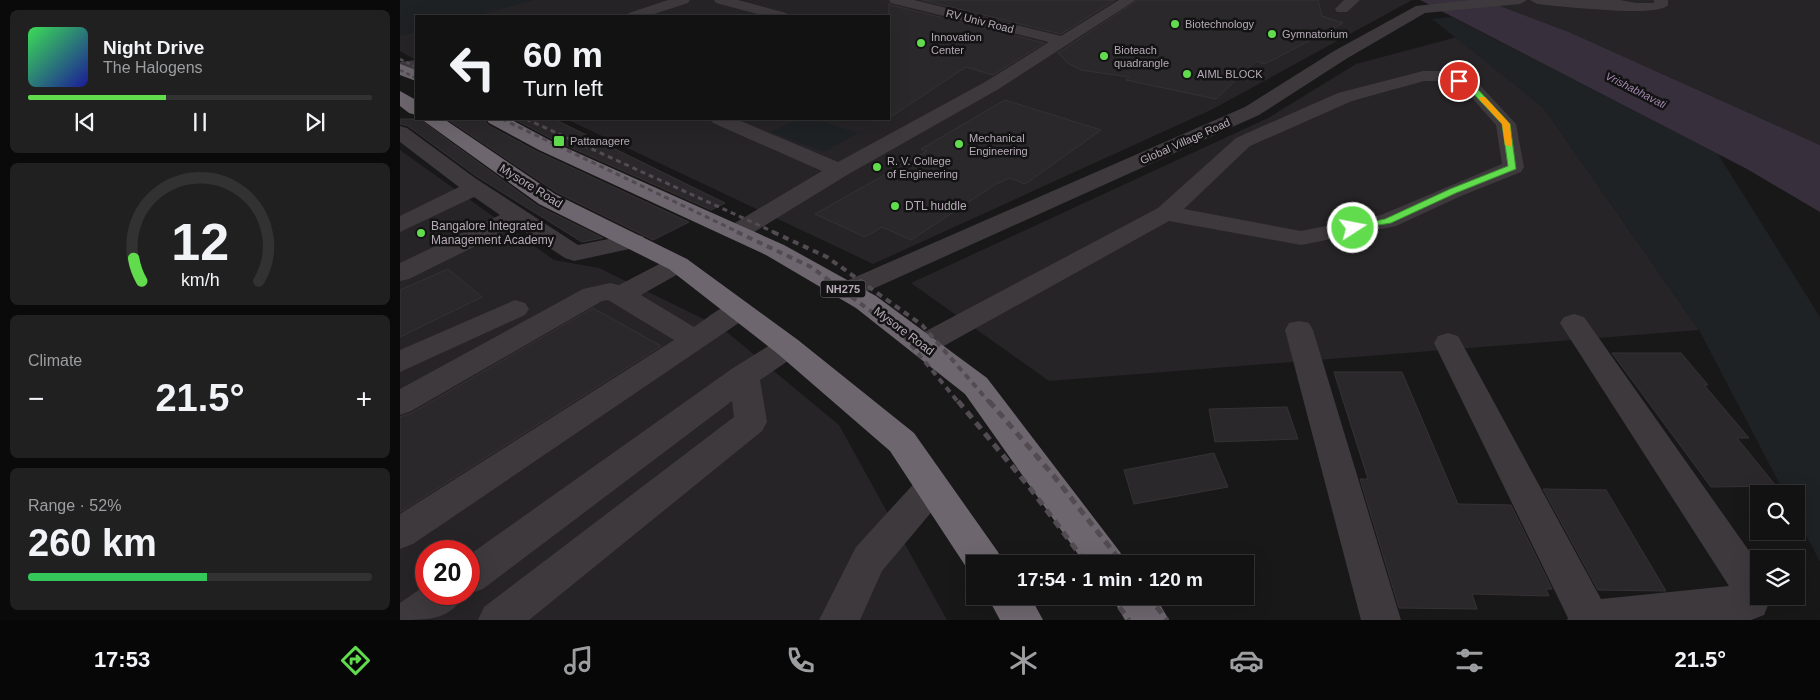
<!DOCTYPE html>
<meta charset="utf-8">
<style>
:root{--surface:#131213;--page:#202021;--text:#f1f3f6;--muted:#9d9ea0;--line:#323233;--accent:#60dc4d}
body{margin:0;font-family:Arial,sans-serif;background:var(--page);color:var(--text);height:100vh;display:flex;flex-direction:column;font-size:19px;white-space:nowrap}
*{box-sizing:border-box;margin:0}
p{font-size:16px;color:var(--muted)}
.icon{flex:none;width:28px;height:28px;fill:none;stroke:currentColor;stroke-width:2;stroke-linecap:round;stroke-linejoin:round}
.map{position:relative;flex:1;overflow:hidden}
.sheet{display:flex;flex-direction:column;gap:10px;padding:10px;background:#0a0a0a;width:400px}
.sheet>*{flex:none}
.banner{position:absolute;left:15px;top:15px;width:475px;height:105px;border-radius:0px;box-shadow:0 5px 20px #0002,0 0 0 1px var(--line);background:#131213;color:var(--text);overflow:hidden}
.fabs{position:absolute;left:1350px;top:485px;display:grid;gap:10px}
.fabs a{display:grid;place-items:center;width:55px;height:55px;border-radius:0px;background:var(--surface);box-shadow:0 5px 20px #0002,0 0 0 1px var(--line);font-size:25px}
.speed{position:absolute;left:15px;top:540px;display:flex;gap:10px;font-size:25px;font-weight:700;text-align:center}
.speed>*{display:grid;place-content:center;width:65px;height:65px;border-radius:50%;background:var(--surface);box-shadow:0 5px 20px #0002,0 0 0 1px var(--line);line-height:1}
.speed .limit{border:8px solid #d22;background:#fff;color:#111}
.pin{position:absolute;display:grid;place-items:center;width:42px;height:42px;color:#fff;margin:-21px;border:2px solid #fff;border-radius:50%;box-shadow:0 1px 5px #0007}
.me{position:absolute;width:55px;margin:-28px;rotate:79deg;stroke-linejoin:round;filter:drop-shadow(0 0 4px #0008)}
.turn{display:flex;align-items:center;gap:18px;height:105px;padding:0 25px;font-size:22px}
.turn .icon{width:65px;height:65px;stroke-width:2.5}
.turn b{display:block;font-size:35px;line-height:42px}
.big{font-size:38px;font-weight:600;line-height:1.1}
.sheet .tile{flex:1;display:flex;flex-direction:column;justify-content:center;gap:8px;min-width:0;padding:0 18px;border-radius:8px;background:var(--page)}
.sheet .dial{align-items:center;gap:0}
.dial svg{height:130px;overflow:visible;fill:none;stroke:var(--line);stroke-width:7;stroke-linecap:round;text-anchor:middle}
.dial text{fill:var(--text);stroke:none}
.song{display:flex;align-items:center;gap:15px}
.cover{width:60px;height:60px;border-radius:8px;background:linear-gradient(135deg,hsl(130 70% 55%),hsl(240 70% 35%))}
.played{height:5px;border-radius:2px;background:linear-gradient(90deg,var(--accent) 40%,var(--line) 40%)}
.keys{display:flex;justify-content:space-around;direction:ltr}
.heat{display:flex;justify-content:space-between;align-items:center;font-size:28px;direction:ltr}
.charge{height:8px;border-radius:4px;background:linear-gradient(90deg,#34c759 52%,var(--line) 0)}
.trip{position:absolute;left:566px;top:555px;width:288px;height:50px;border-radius:0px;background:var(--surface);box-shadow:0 5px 20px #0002,0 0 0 1px var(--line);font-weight:600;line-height:50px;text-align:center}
.tab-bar{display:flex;height:80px;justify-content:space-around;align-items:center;background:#080708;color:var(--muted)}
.tab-bar .icon{width:35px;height:35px}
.tab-bar .on{color:var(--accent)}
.tab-bar b{font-size:22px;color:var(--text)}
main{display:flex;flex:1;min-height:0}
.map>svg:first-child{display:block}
.built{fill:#262426;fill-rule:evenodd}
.green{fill:#1e2224}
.water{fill:#372f3c}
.building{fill:#2a282a;stroke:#353234}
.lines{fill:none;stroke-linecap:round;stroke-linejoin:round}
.minor{fill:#3e393d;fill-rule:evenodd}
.highway{fill:#6e666e;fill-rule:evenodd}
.rail-far3{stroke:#524c52;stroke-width:2.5;stroke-dasharray:4 3;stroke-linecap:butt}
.rail-far2{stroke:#524c52;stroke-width:3;stroke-dasharray:5 4;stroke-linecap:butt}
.rail-far1{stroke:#524c52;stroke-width:4;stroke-dasharray:6 5;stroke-linecap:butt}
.rail{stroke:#524c52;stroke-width:5;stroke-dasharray:8 6;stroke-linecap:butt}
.route{fill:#60dc4d;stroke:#3e8f32}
.slow{fill:#f59e0b}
.poi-dot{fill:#60dc4d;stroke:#141314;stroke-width:2}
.labels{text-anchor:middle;stroke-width:5;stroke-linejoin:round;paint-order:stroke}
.far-street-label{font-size:11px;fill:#b6abb7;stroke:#141314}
.far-poi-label{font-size:11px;fill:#b6abb7;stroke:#141314;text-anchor:start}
.far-water-label{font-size:11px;font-style:italic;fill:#a187ae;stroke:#141314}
.shield{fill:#141314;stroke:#857d86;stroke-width:1}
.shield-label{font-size:11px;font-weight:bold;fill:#b6abb7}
.street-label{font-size:12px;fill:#b6abb7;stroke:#141314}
.poi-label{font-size:12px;fill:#b6abb7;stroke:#141314;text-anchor:start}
</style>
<main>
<section class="sheet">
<div class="tile">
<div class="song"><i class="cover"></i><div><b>Night Drive</b><p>The Halogens</p></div></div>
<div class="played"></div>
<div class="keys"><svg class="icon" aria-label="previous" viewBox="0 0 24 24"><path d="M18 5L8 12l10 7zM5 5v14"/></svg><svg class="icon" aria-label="pause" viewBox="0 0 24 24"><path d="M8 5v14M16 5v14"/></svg><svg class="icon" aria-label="next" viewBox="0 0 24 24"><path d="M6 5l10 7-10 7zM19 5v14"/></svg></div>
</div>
<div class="tile dial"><svg viewBox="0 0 100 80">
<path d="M14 69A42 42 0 1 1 86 69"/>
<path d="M14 69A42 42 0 0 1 9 55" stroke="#60dc4d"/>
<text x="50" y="56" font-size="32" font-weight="700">12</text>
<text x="50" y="72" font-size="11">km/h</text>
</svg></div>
<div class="tile"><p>Climate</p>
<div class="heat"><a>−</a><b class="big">21.5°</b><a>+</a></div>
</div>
<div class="tile"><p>Range · 52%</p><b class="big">260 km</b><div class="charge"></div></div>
</section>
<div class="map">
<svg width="1420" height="620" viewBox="0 0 1420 620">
<rect width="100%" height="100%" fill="#191819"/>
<!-- built -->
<g class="built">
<path d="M 0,0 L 1012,0 L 813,109 L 473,264 L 166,119 L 489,119 L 489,16 L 16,16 L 16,60 L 0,51 Z"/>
<path d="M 1084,0 L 1420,0 L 1420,145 L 1169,32 Z"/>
<path d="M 1057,37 L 1144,108 L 1299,330 L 649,381 L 511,283 L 868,118 L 956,64 Z"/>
<path d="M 0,150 L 154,260 L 199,268 L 322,328 L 439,425 L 547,620 L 0,620 ZM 26,551 L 69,551 L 69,594 L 26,594 Z"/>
</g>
<!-- green -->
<g class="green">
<path d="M 0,0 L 134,0 L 74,16 L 16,16 L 16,32 L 0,36 Z"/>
<path d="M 1052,17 L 1318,154 L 1420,317 L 1420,562 L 1396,516 L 1396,494 L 1385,494 L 1299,330 L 1144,108 L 1032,19 Z"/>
<path d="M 398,119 L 415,119 L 458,133 L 424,152 L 371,132 Z"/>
</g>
<!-- water -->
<path class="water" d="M 1020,0 L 1084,0 L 1169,32 L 1420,145 L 1420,212 L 1347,169 Z"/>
<!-- building -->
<g class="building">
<path d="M 522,0 L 715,0 L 661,34 Z"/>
<path d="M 738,0 L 918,0 L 922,16 L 943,23 L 865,64 L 856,61 L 816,99 L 726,80 L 729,77 L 681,70 L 669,64 L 658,53 Z"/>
<path d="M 489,3 L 491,5 L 644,43 L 593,75 L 566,67 L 489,118 Z"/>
<path d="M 605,100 L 701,130 L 625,184 L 610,178 L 596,184 L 511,240 L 482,227 L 465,237 L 415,214 L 527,151 L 521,149 Z"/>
<path d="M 0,119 L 19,119 L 138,206 L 203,238 L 182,242 L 76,176 L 8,126 L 0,124 Z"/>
<path d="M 47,119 L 84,119 L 88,125 L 138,152 L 289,222 L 253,240 L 156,192 Z"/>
<path d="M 114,119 L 154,119 L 325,203 L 311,210 L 154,140 Z"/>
<path d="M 48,269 L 82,297 L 0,337 L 0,290 Z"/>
<path d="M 193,308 L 261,346 L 0,512 L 0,417 L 12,413 Z"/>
<path d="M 1212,353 L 1281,353 L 1308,385 L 1304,385 L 1349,438 L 1337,438 L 1376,486 L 1311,487 Z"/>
<path d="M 934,372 L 1002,372 L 1058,504 L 1111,505 L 1152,589 L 1146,589 L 1149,596 L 1072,594 L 1077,609 L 999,608 L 960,479 L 968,479 Z"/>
<path d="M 887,407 L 898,439 L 815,442 L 809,409 Z"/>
<path d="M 814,453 L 828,487 L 734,504 L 724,470 Z"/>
<path d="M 1143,489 L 1206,490 L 1266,591 L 1198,590 Z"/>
</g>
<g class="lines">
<!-- minor -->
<g class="minor">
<path d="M 268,0 L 290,0 L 288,3 L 248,16 L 226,16 L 229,13 Z"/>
<path d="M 314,0 L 338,0 L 386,13 L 389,16 L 365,16 L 316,3 Z"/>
<path d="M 489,0 L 514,0 L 661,36 L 719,0 L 736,0 L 597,90 L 447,175 L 346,237 L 337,239 L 328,237 L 325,232 L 328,227 L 422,171 L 313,123 L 310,119 L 336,119 L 438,162 L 585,82 L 649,42 L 491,3 Z"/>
<path d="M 944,0 L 960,0 L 947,12 L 937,12 L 935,9 Z"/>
<path d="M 1071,0 L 1127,0 L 1120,4 L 1025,13 L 946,59 L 859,115 L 455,297 L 446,299 L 437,297 L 433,291 L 437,285 L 845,107 L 934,51 L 1016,6 Z"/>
<path d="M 1130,0 L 1220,0 L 1236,3 L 1254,3 L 1254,0 L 1268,0 L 1268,5 C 1259,18 1158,6 1137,4 Z"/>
<path d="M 16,60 L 16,70 L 0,72 L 0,62 Z"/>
<path d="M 1023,71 L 1048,71 L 1076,81 L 1116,124 L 1124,167 L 1121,172 L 1061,196 L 996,226 L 901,245 L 769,221 L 533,352 L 523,355 L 513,352 L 509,345 L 513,338 L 758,208 L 836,138 L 938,93 ZM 1024,81 L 1045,81 L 1064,89 L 1096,125 L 1102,164 L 981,215 L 901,231 L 784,209 L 850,146 L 952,101 Z"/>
<path d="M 0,126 L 7,128 L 75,178 L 178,245 L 234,234 L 243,236 L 246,241 L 243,246 L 174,261 L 165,258 L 116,226 L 9,279 L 0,281 L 0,263 L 100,215 L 74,197 L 0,232 L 0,216 L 59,187 L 0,142 Z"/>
<path d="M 278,256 L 287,259 L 291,264 L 287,269 L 241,295 L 294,327 C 311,316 328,298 349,304 L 353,310 L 349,316 L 13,544 L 0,549 L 0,514 L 274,340 L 208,300 L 202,301 L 11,411 L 0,415 L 0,389 L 183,289 L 210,283 L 219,285 L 269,259 Z"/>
<path d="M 115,300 L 125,303 L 129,309 L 125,315 L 0,372 L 0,350 Z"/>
<path d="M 1174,314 L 1184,317 L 1359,565 L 1359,596 L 1372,596 L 1364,615 L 1351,620 L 1167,620 L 1168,618 L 1034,343 L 1038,336 L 1048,333 L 1058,336 L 1201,599 L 1329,586 L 1160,323 L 1164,317 Z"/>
<path d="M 899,321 L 909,323 L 913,330 L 1001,620 L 961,620 L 885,330 L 889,323 Z"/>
<path d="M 388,337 L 398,340 L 403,347 L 398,354 L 360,380 L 367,422 L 362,431 L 129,620 L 78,620 L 84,607 L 334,417 L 332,401 L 83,589 L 69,594 L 67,594 L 69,555 L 333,368 L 378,340 Z"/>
<path d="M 532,473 L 544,477 L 549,487 L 544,497 L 482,571 L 460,620 L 419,620 L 456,547 L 520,477 Z"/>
<path d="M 26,585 L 26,594 L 65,594 C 50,620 30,620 0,620 L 0,603 Z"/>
</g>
<!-- highway -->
<g class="highway">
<path d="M 0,64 L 16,70 L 16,81 L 0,75 Z"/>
<path d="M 0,91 L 16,100 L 16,115 L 9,113 L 0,106 Z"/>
<path d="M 21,119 L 44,119 L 155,194 L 287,259 L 398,340 L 514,433 L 598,552 L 604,564 L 575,564 L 575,577 L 572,576 L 490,451 L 378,354 L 269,269 L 139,204 Z"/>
<path d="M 86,119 L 110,119 L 153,142 L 384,245 L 476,296 L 587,378 L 720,552 L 726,564 L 685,564 L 565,394 L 456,308 L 366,255 L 139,150 L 89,123 Z"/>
<path d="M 587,596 L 630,596 L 643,620 L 600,620 Z"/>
<path d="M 711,596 L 755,596 L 769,620 L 725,620 Z"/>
</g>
<!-- rail-far3 -->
<g class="rail-far3">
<path d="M 0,59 L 16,67"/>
<path d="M 0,70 L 16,78"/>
</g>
<!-- rail-far2 -->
<g class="rail-far2">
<path d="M 102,119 L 340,233"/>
<path d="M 126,119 L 376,233"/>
</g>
<!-- rail-far1 -->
<g class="rail-far1">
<path d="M 337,232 L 411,267 L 503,335 L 559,403"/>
<path d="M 373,232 L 427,257 L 522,325 L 590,403"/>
</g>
<!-- rail -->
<g class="rail">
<path d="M 558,401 L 630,488 L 687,564"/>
<path d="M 589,401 L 653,475 L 723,564"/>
<path d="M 711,596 L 729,620"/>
<path d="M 748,596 L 767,620"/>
</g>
</g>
<!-- route -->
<path class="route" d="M 1059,78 L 1073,84 L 1110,124 L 1116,169 L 1056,193 L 991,223 L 949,230 L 949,226 L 985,219 L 1050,189 L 1108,166 L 1102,124 L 1067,87 L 1057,82 L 1056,81 Z"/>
<!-- slow -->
<path class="slow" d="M 1080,97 L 1085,97 L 1110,124 L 1112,147 L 1105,145 L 1102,124 L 1080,100 Z"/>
<!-- markers -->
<g class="poi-dot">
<circle cx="775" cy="24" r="5"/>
<circle cx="872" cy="34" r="5"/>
<circle cx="521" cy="43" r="5"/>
<circle cx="704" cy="56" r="5"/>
<circle cx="787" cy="74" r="5"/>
<rect x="153" y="135" width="12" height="12" rx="2.5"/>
<circle cx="559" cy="144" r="5"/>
<circle cx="477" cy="167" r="5"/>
<circle cx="495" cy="206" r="5"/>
<circle cx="21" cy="233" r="5"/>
</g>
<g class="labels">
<!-- far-street labels -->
<g class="far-street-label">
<text transform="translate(580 21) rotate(14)" y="4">RV Univ Road</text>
<text transform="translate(785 141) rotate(-24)" y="4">Global Village Road</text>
</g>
<!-- far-poi labels -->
<g class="far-poi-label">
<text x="785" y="28">Biotechnology</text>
<text x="882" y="38">Gymnatorium</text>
<text x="531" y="41">Innovation<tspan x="531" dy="13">Center</tspan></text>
<text x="714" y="54">Bioteach<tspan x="714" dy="13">quadrangle</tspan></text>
<text x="797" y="78">AIML BLOCK</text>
<text x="569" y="142">Mechanical<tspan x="569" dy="13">Engineering</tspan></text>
<text x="170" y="145">Pattanagere</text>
<text x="487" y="165">R. V. College<tspan x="487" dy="13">of Engineering</tspan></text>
</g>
<!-- far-water labels -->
<g class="far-water-label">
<text transform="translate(1236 90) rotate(27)" y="4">Vrishabhavati</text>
</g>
<!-- shield labels -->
<rect class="shield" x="420.5" y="280.5" width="45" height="17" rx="4"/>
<g class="shield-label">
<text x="443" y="293">NH275</text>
</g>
<!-- street labels -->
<g class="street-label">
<text transform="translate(131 186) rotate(32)" y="4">Mysore Road</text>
<text transform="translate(504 331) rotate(37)" y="4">Mysore Road</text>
</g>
<!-- poi labels -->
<g class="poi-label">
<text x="505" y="210">DTL huddle</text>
<text x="31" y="230">Bangalore Integrated<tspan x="31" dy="14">Management Academy</tspan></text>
</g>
</g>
</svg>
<div class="fabs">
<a><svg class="icon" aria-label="search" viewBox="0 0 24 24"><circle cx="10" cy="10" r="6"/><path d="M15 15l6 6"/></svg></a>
<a><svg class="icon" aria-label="layers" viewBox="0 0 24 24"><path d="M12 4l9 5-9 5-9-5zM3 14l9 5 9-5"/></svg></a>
</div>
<div class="speed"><div class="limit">20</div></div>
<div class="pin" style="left:1059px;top:81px;background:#d93025"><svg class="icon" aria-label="arrive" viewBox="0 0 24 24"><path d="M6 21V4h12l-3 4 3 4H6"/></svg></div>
<svg class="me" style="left:953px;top:228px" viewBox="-20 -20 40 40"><circle r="17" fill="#60dc4d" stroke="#fff" stroke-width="3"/><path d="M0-11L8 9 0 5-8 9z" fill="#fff"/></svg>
<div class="trip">17:54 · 1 min · 120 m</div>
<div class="banner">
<div class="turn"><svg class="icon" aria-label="left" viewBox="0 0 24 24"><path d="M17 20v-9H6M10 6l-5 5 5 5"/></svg><div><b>60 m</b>Turn left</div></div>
</div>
</div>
</main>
<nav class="tab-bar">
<b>17:53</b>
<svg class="icon on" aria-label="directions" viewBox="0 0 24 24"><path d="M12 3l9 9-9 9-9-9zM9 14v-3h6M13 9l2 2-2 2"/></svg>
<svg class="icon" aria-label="music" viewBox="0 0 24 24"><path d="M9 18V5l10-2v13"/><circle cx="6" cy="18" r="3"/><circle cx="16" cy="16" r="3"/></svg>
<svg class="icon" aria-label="phone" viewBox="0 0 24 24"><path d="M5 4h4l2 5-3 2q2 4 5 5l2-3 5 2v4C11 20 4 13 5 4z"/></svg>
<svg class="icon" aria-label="climate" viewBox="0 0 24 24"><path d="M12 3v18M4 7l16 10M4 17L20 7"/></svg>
<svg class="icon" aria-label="car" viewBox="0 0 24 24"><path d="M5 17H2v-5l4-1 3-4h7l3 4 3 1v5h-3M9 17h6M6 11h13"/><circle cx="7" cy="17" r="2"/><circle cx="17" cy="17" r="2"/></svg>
<svg class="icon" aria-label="filters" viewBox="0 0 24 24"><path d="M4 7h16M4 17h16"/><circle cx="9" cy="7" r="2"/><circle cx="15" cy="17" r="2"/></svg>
<b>21.5°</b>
</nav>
